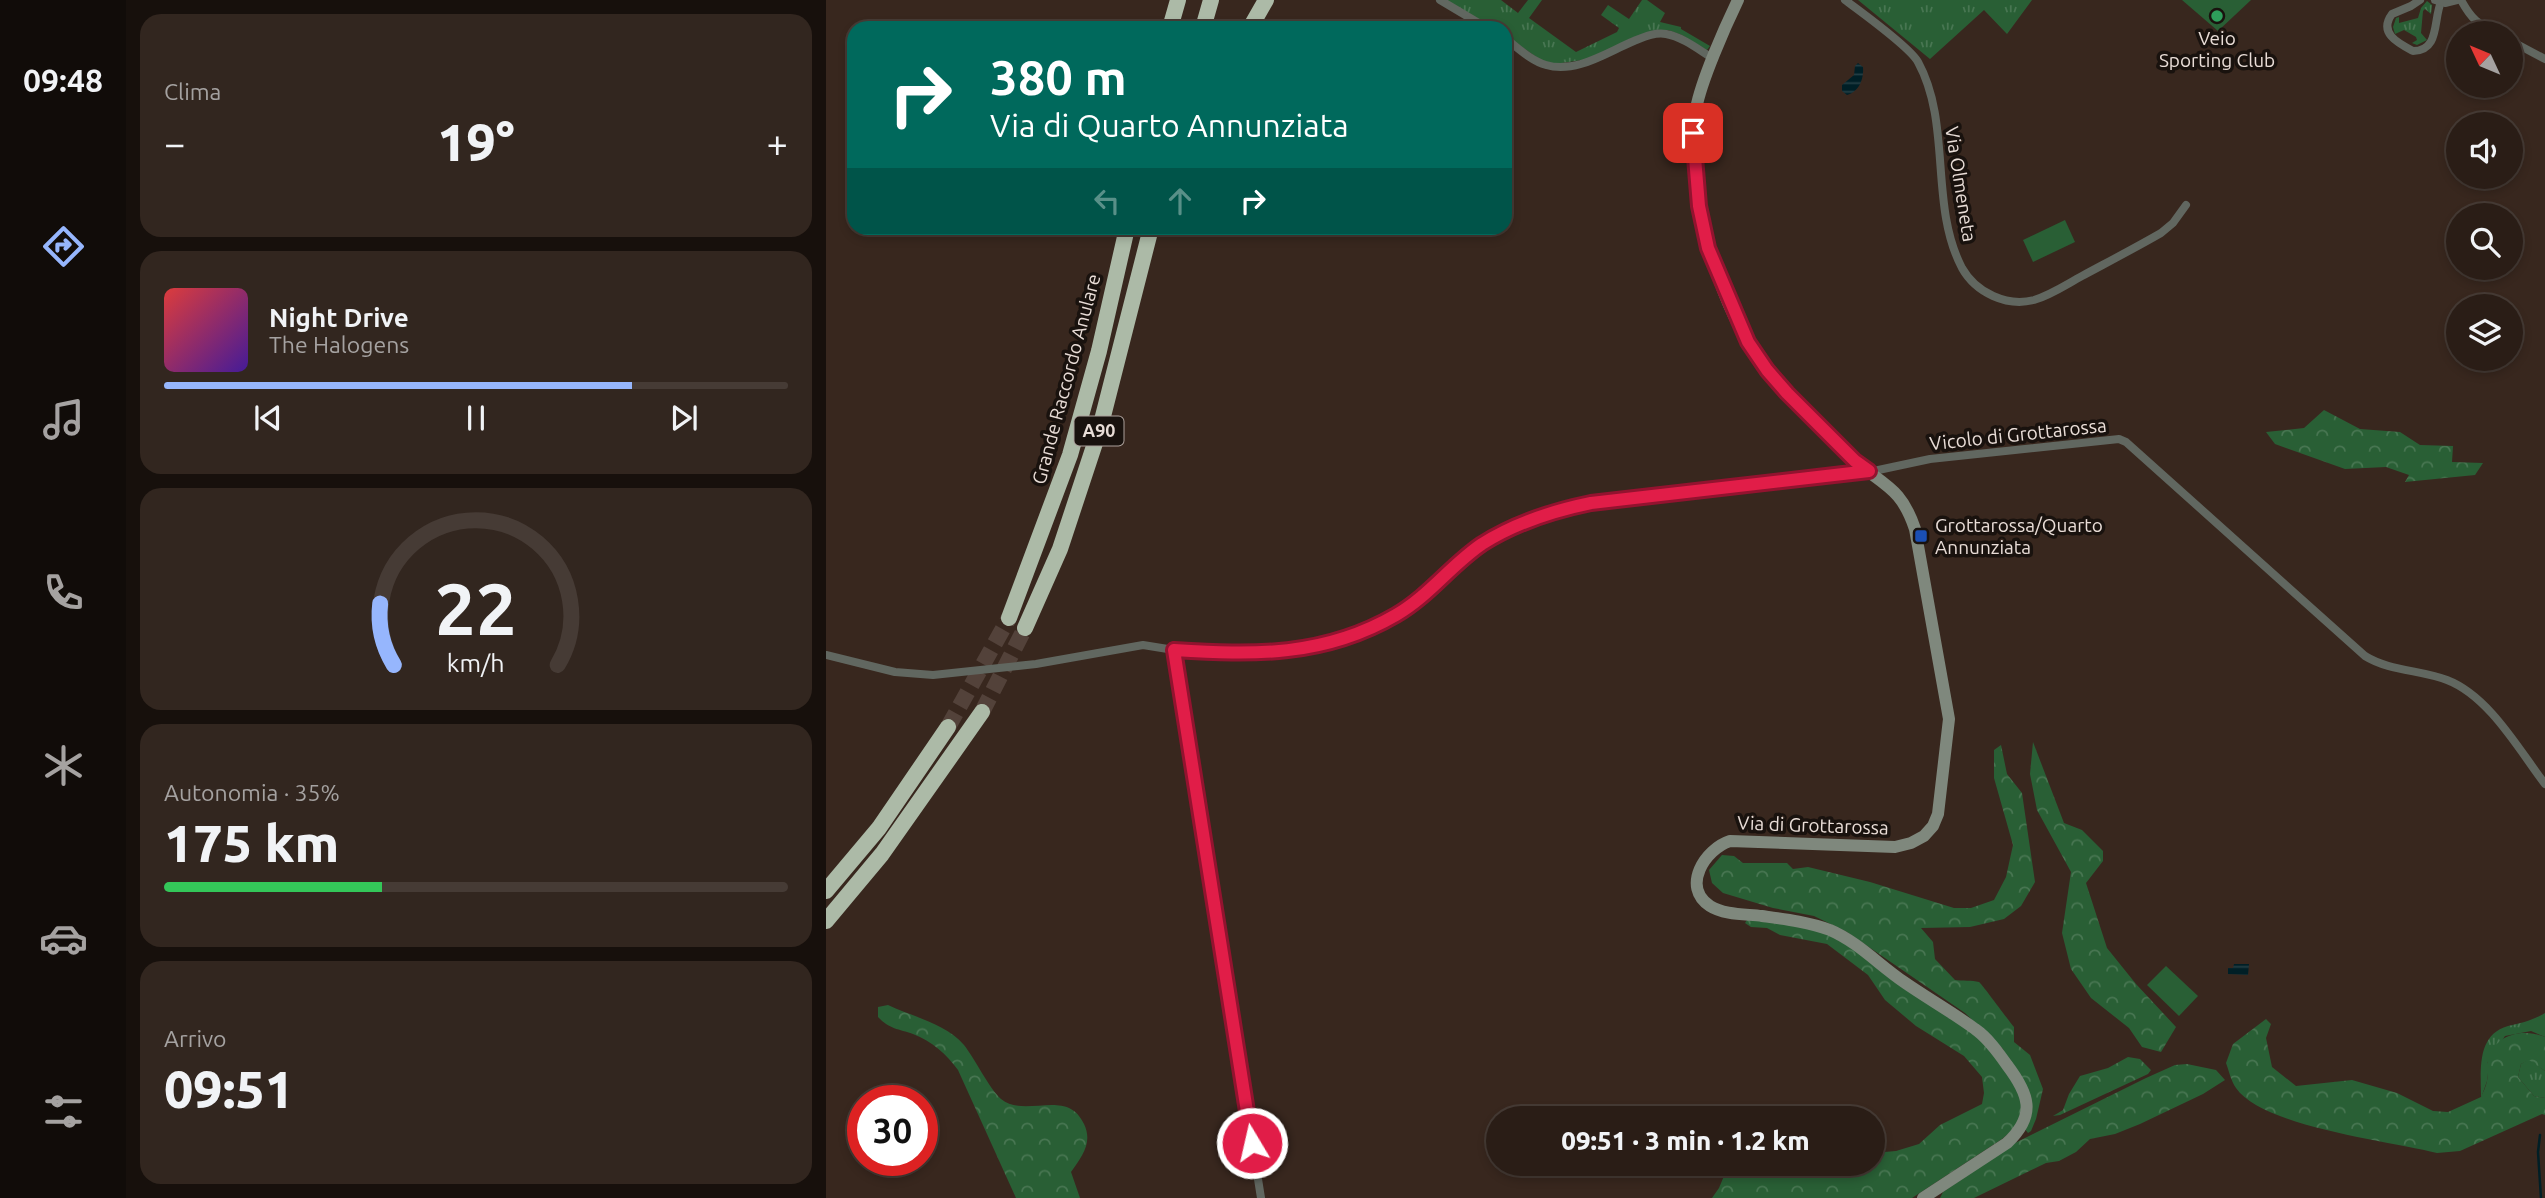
<!DOCTYPE html>
<html lang="it">
<meta charset="utf-8">
<style>
:root{--surface:#2a1d16;--page:#32261f;--text:#f1f3f6;--muted:#a5a2a1;--line:#463b35;--accent:#96b6fd}
body{margin:0;font-family:Ubuntu,sans-serif;background:var(--page);color:var(--text);height:100vh;display:flex;flex-direction:column;font-size:26px;white-space:nowrap}
*{box-sizing:border-box;margin:0}
p{font-size:23px;color:var(--muted)}
.icon{flex:none;width:38px;height:38px;fill:none;stroke:currentColor;stroke-width:2;stroke-linecap:round;stroke-linejoin:round}
.map{position:relative;flex:1;overflow:hidden}
.details{display:flex;flex-direction:column;gap:14px;padding:14px;background:#17100c;width:700px}
.details>*{flex:none}
.top-card{position:absolute;left:21px;top:21px;width:665px;height:214px;border-radius:21px;box-shadow:0 4px 10px #0003,0 0 0 2px var(--line);background:#00695c;color:#fff;overflow:hidden}
.needle{width:46px;rotate:314deg}
.controls{position:absolute;left:1620px;top:21px;display:grid;gap:14px}
.controls a{display:grid;place-items:center;width:77px;height:77px;border-radius:50%;background:var(--surface);box-shadow:0 4px 10px #0003,0 0 0 2px var(--line);font-size:35px}
.speed{position:absolute;left:21px;top:1085px;display:flex;gap:14px;font-size:35px;font-weight:700;text-align:center}
.speed>*{display:grid;place-content:center;width:91px;height:91px;border-radius:50%;background:var(--surface);box-shadow:0 4px 10px #0003,0 0 0 2px var(--line);line-height:1}
.speed .limit{border:10px solid #d22;background:#fff;color:#111}
.pin{position:absolute;display:grid;place-items:center;width:60px;height:60px;color:#fff;margin:-30px;border-radius:14px;box-shadow:0 4px 10px #0006}
.me{position:absolute;width:77px;margin:-38px;rotate:351deg;stroke-linejoin:round;filter:drop-shadow(0 0 5px #0008)}
.turn{display:flex;align-items:center;gap:24px;height:147px;padding:0 28px;font-size:32px}
.turn .icon{width:91px;height:91px;stroke-width:2.5}
.turn b{display:block;font-size:49px;line-height:60px}
.lanes{display:flex;align-items:center;height:66px;padding:0 28px;background:#0003;justify-content:center;gap:35px;direction:ltr}
.lanes .off{opacity:.35}
.big{font-size:52px;font-weight:800;line-height:1.1}
.details .card{flex:1;display:flex;flex-direction:column;justify-content:center;gap:10px;min-width:0;padding:0 24px;border-radius:21px;background:var(--page)}
.details .dial{align-items:center;gap:0}
.dial svg{height:182px;overflow:visible;fill:none;stroke:var(--line);stroke-width:7;stroke-linecap:round;text-anchor:middle}
.dial text{fill:var(--text);stroke:none}
.song{display:flex;align-items:center;gap:21px}
.cover{width:84px;height:84px;border-radius:10px;background:linear-gradient(135deg,hsl(0 70% 55%),hsl(260 70% 35%))}
.played{height:7px;border-radius:4px;background:linear-gradient(90deg,var(--accent) 75%,var(--line) 75%)}
.keys{display:flex;justify-content:space-around;direction:ltr}
.heat{display:flex;justify-content:space-between;align-items:center;font-size:38px;direction:ltr}
.charge{height:10px;border-radius:5px;background:linear-gradient(90deg,#34c759 35%,var(--line) 0)}
.trip{position:absolute;left:660px;top:1106px;width:399px;height:70px;border-radius:35px;background:var(--surface);box-shadow:0 4px 10px #0003,0 0 0 2px var(--line);font-weight:800;line-height:70px;text-align:center}
main{display:flex;flex:1;min-height:0}
.dock{display:flex;flex-direction:column;width:126px;justify-content:space-around;align-items:center;background:#110c09;color:var(--muted)}
.dock .icon{width:49px;height:49px}
.dock .selected{color:var(--accent)}
.dock b{font-size:32px;color:var(--text)}
.map>svg:first-child{display:block}
.grass{fill:url(#grass-tufts)}
.forest{fill:url(#forest-crowns)}
.pitch{fill:#295f35}
.water{fill:url(#water-rules)}
.lines{fill:none;stroke-linecap:round;stroke-linejoin:round}
.stream{stroke:#001f26;stroke-width:2.5}
.highway-tunnel{stroke:#53423a;stroke-width:16;stroke-dasharray:16 8;stroke-linecap:butt}
.street{stroke:#616760;stroke-width:8}
.secondary{stroke:#7f887d;stroke-width:12}
.highway{stroke:#acbaa7;stroke-width:16}
.route-casing{stroke:#92132f;stroke-width:18}
.route{stroke:#e11d48;stroke-width:12}
.leisure-dot{fill:#2e9e5b;stroke:#19120e;stroke-width:2.5}
.transit-dot{fill:#1a4fb4;stroke:#19120e;stroke-width:2.5}
.labels{text-anchor:middle;stroke-width:7;stroke-linejoin:round;paint-order:stroke}
.shield{fill:#19120e;stroke:#aba09b;stroke-width:2}
.shield-label{font-size:18px;font-weight:bold;fill:#e9ddd7}
.poi-label{font-size:19px;fill:#e9ddd7;stroke:#19120e}
.street-label{font-size:19px;fill:#e9ddd7;stroke:#19120e}
</style>
<main>
<nav class="dock">
<b>09:48</b>
<svg class="icon selected" aria-label="directions" viewBox="0 0 24 24"><path d="M12 3l9 9-9 9-9-9zM9 14v-3h6M13 9l2 2-2 2"/></svg>
<svg class="icon" aria-label="music" viewBox="0 0 24 24"><path d="M9 18V5l10-2v13"/><circle cx="6" cy="18" r="3"/><circle cx="16" cy="16" r="3"/></svg>
<svg class="icon" aria-label="phone" viewBox="0 0 24 24"><path d="M5 4h4l2 5-3 2q2 4 5 5l2-3 5 2v4C11 20 4 13 5 4z"/></svg>
<svg class="icon" aria-label="climate" viewBox="0 0 24 24"><path d="M12 3v18M4 7l16 10M4 17L20 7"/></svg>
<svg class="icon" aria-label="car" viewBox="0 0 24 24"><path d="M5 17H2v-5l4-1 3-4h7l3 4 3 1v5h-3M9 17h6M6 11h13"/><circle cx="7" cy="17" r="2"/><circle cx="17" cy="17" r="2"/></svg>
<svg class="icon" aria-label="filters" viewBox="0 0 24 24"><path d="M4 7h16M4 17h16"/><circle cx="9" cy="7" r="2"/><circle cx="15" cy="17" r="2"/></svg>
</nav>
<section class="details">
<div class="card"><p>Clima</p>
<div class="heat"><a>−</a><b class="big">19°</b><a>+</a></div>
</div>
<div class="card">
<div class="song"><i class="cover"></i><div><b>Night Drive</b><p>The Halogens</p></div></div>
<div class="played"></div>
<div class="keys"><svg class="icon" aria-label="previous" viewBox="0 0 24 24"><path d="M18 5L8 12l10 7zM5 5v14"/></svg><svg class="icon" aria-label="pause" viewBox="0 0 24 24"><path d="M8 5v14M16 5v14"/></svg><svg class="icon" aria-label="next" viewBox="0 0 24 24"><path d="M6 5l10 7-10 7zM19 5v14"/></svg></div>
</div>
<div class="card dial"><svg viewBox="0 0 100 80">
<path d="M14 69A42 42 0 1 1 86 69"/>
<path d="M14 69A42 42 0 0 1 8 42" stroke="#96b6fd"/>
<text x="50" y="56" font-size="32" font-weight="700">22</text>
<text x="50" y="72" font-size="11">km/h</text>
</svg></div>
<div class="card"><p>Autonomia · 35%</p><b class="big">175 km</b><div class="charge"></div></div>
<div class="card"><p>Arrivo</p><b class="big">09:51</b></div>
</section>
<div class="map">
<svg width="1719" height="1198" viewBox="0 0 1719 1198">
<defs>
<pattern id="grass-tufts" width="24" height="20" patternUnits="userSpaceOnUse" patternTransform="scale(1.75)"><rect width="24" height="20" fill="#295f35"/><path d="M3 7l-1-3M5 7V3M7 7l1-3M15 17l-1-3M17 17v-4M19 17l1-3" fill="none" stroke="#487652"/></pattern>
<pattern id="forest-crowns" width="20" height="18" patternUnits="userSpaceOnUse" patternTransform="scale(1.75)"><rect width="20" height="18" fill="#295f35"/><path d="M2 6a3 3 0 1 1 6 0M12 15a3 3 0 1 1 6 0" fill="none" stroke="#487652"/></pattern>
<pattern id="water-rules" width="6" height="5" patternUnits="userSpaceOnUse" patternTransform="scale(1.75)"><rect width="6" height="5" fill="#001f26"/><path d="M0 2.5h6" fill="none" stroke="#253f45"/></pattern>
</defs>
<rect width="100%" height="100%" fill="#38271e"/>
<!-- grass -->
<g class="grass">
<path d="M 620,0 L 675,0 L 692,13 L 702,0 L 716,0 L 703,18 L 750,52 L 791,32 L 793,28 L 775,15 L 782,5 L 803,19 L 816,0 L 821,0 L 839,13 L 834,22 L 855,27 L 855,29 L 884,46 L 881,50 L 856,35 L 842,30 L 828,31 L 763,59 L 729,64 L 716,61 L 679,35 L 679,28 L 668,28 Z"/>
<path d="M 1032,0 L 1206,0 L 1181,34 L 1158,10 L 1104,59 Z"/>
<path d="M 1601,1 L 1606,5 L 1605,14 L 1599,9 L 1597,11 L 1595,33 L 1601,40 L 1591,45 L 1586,43 L 1591,40 L 1590,37 L 1578,30 L 1569,34 L 1567,27 L 1570,18 L 1573,17 L 1573,23 L 1592,18 L 1595,8 Z"/>
<path d="M 1719,1013 L 1719,1037 L 1705,1031 L 1679,1036 L 1661,1063 L 1661,1081 L 1655,1098 C 1655,1071 1650,1035 1682,1026 C 1696,1023 1707,1020 1719,1013 Z"/>
<path d="M 1703,1059 L 1719,1071 L 1719,1098 L 1708,1096 L 1692,1077 L 1695,1064 Z"/>
</g>
<!-- forest -->
<g class="forest">
<path d="M 1498,410 L 1534,429 L 1574,432 L 1594,445 L 1627,446 L 1626,462 L 1657,463 L 1649,475 L 1579,482 L 1583,475 L 1560,467 L 1519,469 L 1449,444 L 1440,432 L 1478,428 Z"/>
<path d="M 1207,742 L 1238,823 L 1256,830 L 1277,851 L 1277,861 L 1260,883 L 1281,948 L 1310,984 L 1350,1027 L 1335,1052 L 1316,1047 L 1303,1028 L 1265,998 L 1245,969 L 1236,933 L 1245,872 L 1211,810 L 1204,774 Z"/>
<path d="M 1175,745 L 1181,774 L 1196,793 L 1209,882 L 1195,906 L 1178,919 L 1144,927 L 1095,928 L 1107,942 L 1109,959 L 1129,980 C 1136,981 1146,980 1153,982 C 1156,984 1182,1020 1188,1027 L 1188,1042 L 1204,1055 L 1217,1089 L 1210,1119 L 1205,1131 L 1202,1133 L 1198,1128 L 1204,1118 L 1177,1049 L 1139,1013 L 1021,932 L 988,916 L 947,908 L 897,893 L 886,883 L 883,870 L 896,855 L 908,856 L 917,863 L 961,863 L 967,869 L 982,867 L 1044,882 L 1128,908 L 1145,908 L 1168,900 L 1180,877 L 1187,845 L 1168,778 L 1168,750 Z"/>
<path d="M 921,920 L 954,922 L 997,930 L 1026,945 L 1172,1052 L 1191,1083 L 1196,1103 L 1195,1116 L 1190,1127 L 1176,1139 L 1086,1198 L 886,1198 L 893,1188 L 903,1164 L 962,1164 L 972,1167 L 988,1164 L 1046,1164 L 1047,1153 L 1070,1151 L 1093,1144 L 1114,1125 L 1156,1104 L 1158,1093 L 1156,1077 L 1138,1056 L 1090,1026 L 1059,1000 L 1042,975 L 1001,944 L 954,935 L 941,928 L 925,927 L 919,923 Z"/>
<path d="M 62,1005 C 87,1017 119,1023 138,1045 C 149,1059 163,1088 175,1099 C 200,1119 241,1087 258,1124 C 267,1143 256,1156 245,1172 L 254,1198 L 190,1198 L 132,1070 C 121,1055 106,1041 87,1034 C 73,1029 63,1029 52,1017 L 52,1007 Z"/>
<path d="M 1440,1019 L 1445,1024 L 1440,1038 L 1446,1067 L 1470,1086 L 1526,1080 L 1571,1093 L 1607,1111 L 1622,1112 L 1655,1097 C 1657,1092 1660,1087 1661,1081 C 1662,1076 1660,1070 1661,1064 C 1666,1035 1695,1027 1719,1037 L 1719,1071 L 1703,1060 L 1695,1064 L 1692,1077 L 1708,1096 L 1719,1098 L 1719,1115 L 1716,1114 L 1634,1151 L 1611,1153 C 1563,1141 1437,1127 1410,1088 C 1405,1081 1403,1071 1400,1063 L 1407,1044 Z"/>
<path d="M 1302,1057 L 1314,1059 L 1325,1070 L 1322,1074 L 1234,1115 L 1227,1116 L 1237,1110 L 1243,1094 L 1254,1076 L 1282,1068 Z"/>
<path d="M 1361,1064 L 1390,1070 L 1399,1080 L 1377,1094 L 1314,1124 L 1289,1134 L 1264,1139 L 1250,1152 L 1233,1161 L 1220,1163 L 1148,1198 L 1114,1198 L 1117,1192 L 1187,1144 L 1320,1078 L 1349,1065 Z"/>
</g>
<!-- pitch -->
<g class="pitch">
<path d="M 1356,0 L 1425,0 L 1392,31 Z"/>
<path d="M 1239,220 L 1249,242 L 1207,262 L 1197,240 Z"/>
<path d="M 1340,966 L 1372,996 L 1353,1016 L 1321,985 Z"/>
</g>
<!-- water -->
<g class="water">
<path d="M 1032,63 L 1037,67 C 1038,79 1033,92 1021,95 L 1016,91 L 1016,85 L 1028,75 L 1029,66 Z"/>
<path d="M 1408,964 L 1423,964 L 1422,975 L 1402,974 L 1402,968 L 1407,968 Z"/>
</g>
<g class="lines">
<!-- stream -->
<path class="stream" d="M 1714,1135 L 1712,1152 L 1715,1198"/>
<!-- highway-tunnel -->
<g class="highway-tunnel">
<path d="M 156,712 L 199,628"/>
<path d="M 122,727 L 183,618"/>
</g>
<!-- street -->
<g class="street">
<path d="M 614,0 L 661,28"/>
<path d="M 1019,0 C 1035,12 1084,47 1092,62 C 1126,124 1103,205 1136,268 C 1150,293 1181,307 1208,300 C 1225,295 1241,284 1256,276 C 1282,262 1309,248 1335,233 L 1347,223 L 1360,205"/>
<path d="M 1594,0 L 1585,6 L 1566,14 C 1552,33 1572,43 1587,51 C 1614,51 1607,20 1615,2"/>
<path d="M 1609,0 L 1619,3 L 1631,0"/>
<path d="M 1635,0 C 1646,20 1651,23 1671,33"/>
<path d="M 679,38 C 691,47 705,61 720,65 C 750,74 781,52 808,41 C 818,37 829,32 840,34 C 857,37 873,50 888,59"/>
<path d="M 1685,41 L 1719,59"/>
<path d="M 348,650 L 435,1198"/>
<path d="M 0,655 L 69,672 L 107,675 L 210,664 L 317,645 L 348,650 L 431,654 L 486,647 L 531,634 L 571,615 L 608,587 L 656,544 L 696,523 L 729,510 L 765,503 L 1043,472 L 1104,459 L 1293,439 L 1300,442 L 1539,656 C 1563,671 1595,670 1621,680 C 1663,696 1693,750 1719,784"/>
</g>
<!-- secondary -->
<path class="secondary" d="M 912,0 C 899,27 875,81 870,109 C 857,181 890,299 932,358 C 950,384 975,406 997,429 C 1008,440 1019,452 1031,463 C 1061,487 1076,490 1089,529 L 1123,719 L 1112,814 L 1107,826 L 1098,836 L 1085,843 L 1069,847 L 904,841 C 879,849 855,887 884,906 C 898,915 920,914 936,916 C 958,919 983,922 1004,930 C 1032,942 1053,965 1078,982 C 1101,998 1126,1012 1149,1029 C 1162,1038 1172,1052 1181,1065 C 1203,1094 1211,1115 1181,1143 L 1097,1198"/>
<!-- highway -->
<g class="highway">
<path d="M 344,28 L 352,0"/>
<path d="M 377,28 L 385,0"/>
<path d="M 424,28 L 440,0"/>
<path d="M 183,618 L 244,455 L 273,351 L 301,228"/>
<path d="M 199,628 L 234,549 L 274,428 L 325,228"/>
<path d="M 0,891 L 53,828 L 122,727"/>
<path d="M 0,921 L 56,854 L 156,712"/>
</g>
</g>
<g class="lines">
<!-- route casing -->
<g class="route-casing">
<path id="route" d="M 426,1143 L 348,650 C 427,655 498,657 570,615 C 603,596 625,565 656,544 C 689,523 726,511 765,503 L 1043,471 L 1029,461 L 961,393 L 941,370 L 922,342 L 882,248 L 873,206 L 867,133"/>
</g>
<!-- route -->
<use href="#route" class="route"/>
</g>
<!-- markers -->
<circle class="leisure-dot" cx="1391" cy="16" r="7"/>
<rect class="transit-dot" x="1088" y="529" width="14" height="14" rx="3.5"/>
<g class="labels">
<!-- shield labels -->
<rect class="shield" x="248.5" y="416.5" width="49" height="29" rx="5"/>
<g class="shield-label">
<text x="273" y="437">A90</text>
</g>
<!-- poi labels -->
<g class="poi-label">
<text x="1391" y="45">Veio<tspan x="1391" dy="22">Sporting Club</tspan></text>
<text x="1109" y="532" text-anchor="start">Grottarossa/Quarto<tspan x="1109" dy="22">Annunziata</tspan></text>
</g>
<!-- street labels -->
<g class="street-label">
<text transform="translate(1135 184) rotate(81)" y="7">Via Olmeneta</text>
<text transform="translate(240 379) rotate(-75)" y="7">Grande Raccordo Anulare</text>
<text transform="translate(1192 434) rotate(-6)" y="7">Vicolo di Grottarossa</text>
<text transform="translate(987 825) rotate(2)" y="7">Via di Grottarossa</text>
</g>
</g>
</svg>
<div class="controls">
<a><svg class="needle" viewBox="-14 -14 28 28"><path d="M0-13l5 13h-10z" fill="#e53935"/><path d="M0 13l5-13h-10z" fill="#a5a2a1"/></svg></a>
<a><svg class="icon" aria-label="sound" viewBox="0 0 24 24"><path d="M4 9h4l5-4v14l-5-4H4zM17 9q2 3 0 6"/></svg></a>
<a><svg class="icon" aria-label="search" viewBox="0 0 24 24"><circle cx="10" cy="10" r="6"/><path d="M15 15l6 6"/></svg></a>
<a><svg class="icon" aria-label="layers" viewBox="0 0 24 24"><path d="M12 4l9 5-9 5-9-5zM3 14l9 5 9-5"/></svg></a>
</div>
<div class="speed"><div class="limit">30</div></div>
<div class="pin" style="left:867px;top:133px;background:#d93025"><svg class="icon" aria-label="arrive" viewBox="0 0 24 24"><path d="M6 21V4h12l-3 4 3 4H6"/></svg></div>
<svg class="me" style="left:426px;top:1143px" viewBox="-20 -20 40 40"><circle r="17" fill="#e11d48" stroke="#fff" stroke-width="3"/><path d="M0-11L8 9 0 5-8 9z" fill="#fff"/></svg>
<div class="trip">09:51 · 3 min · 1.2 km</div>
<div class="top-card">
<div class="turn"><svg class="icon" aria-label="right" viewBox="0 0 24 24"><path d="M7 20v-9h11M14 6l5 5-5 5"/></svg><div><b>380 m</b>Via di Quarto Annunziata</div></div>
<div class="lanes"><svg class="icon off" aria-label="left" viewBox="0 0 24 24"><path d="M17 20v-9H6M10 6l-5 5 5 5"/></svg><svg class="icon off" aria-label="ahead" viewBox="0 0 24 24"><path d="M12 20V5M6 11l6-6 6 6"/></svg><svg class="icon" aria-label="right" viewBox="0 0 24 24"><path d="M7 20v-9h11M14 6l5 5-5 5"/></svg></div>
</div>
</div>
</main>
